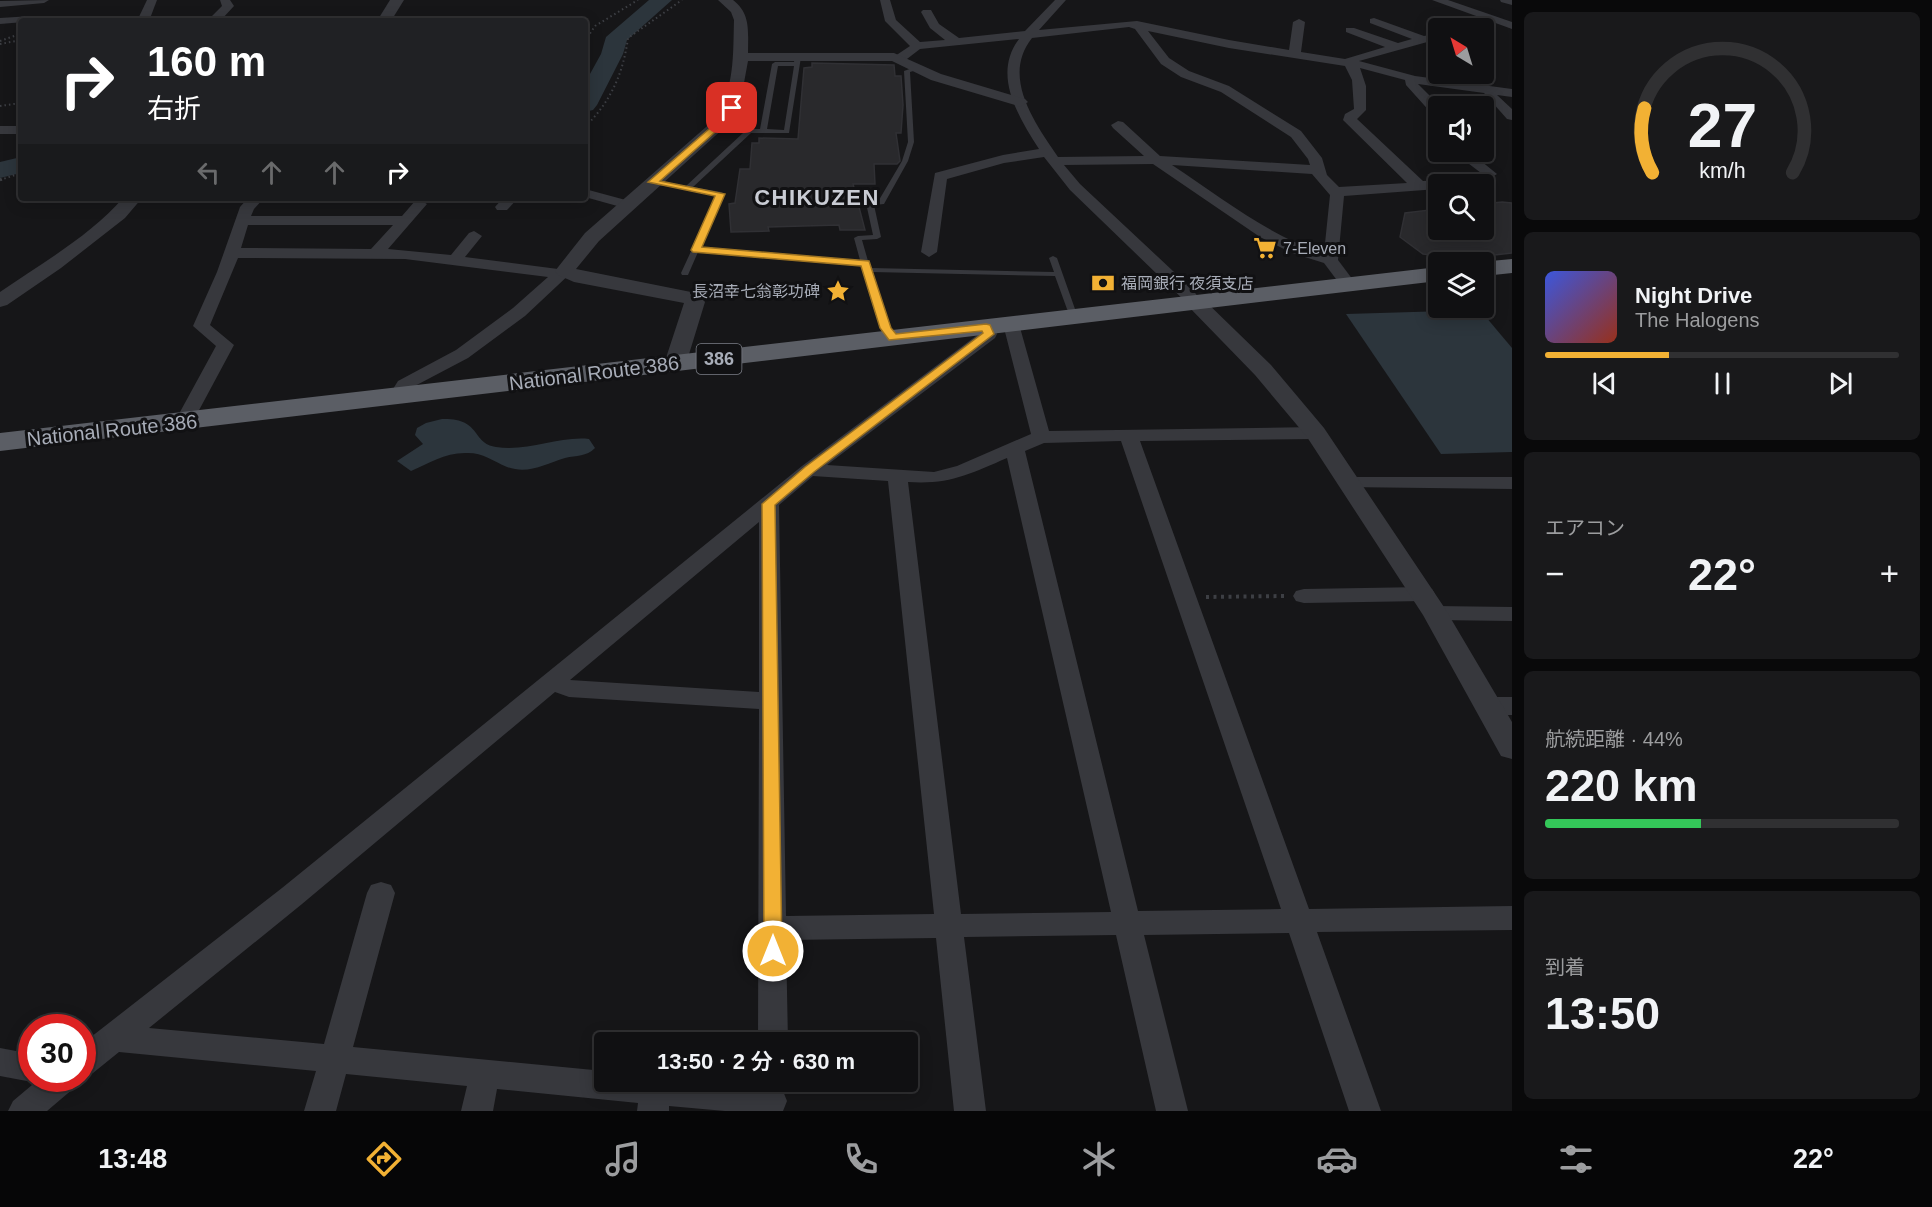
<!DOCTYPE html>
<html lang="ja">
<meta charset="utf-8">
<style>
:root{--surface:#101012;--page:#19191b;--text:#f1f3f6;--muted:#9c9d9f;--line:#303032;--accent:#f2b134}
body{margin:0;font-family:Helvetica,"Noto Sans JP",sans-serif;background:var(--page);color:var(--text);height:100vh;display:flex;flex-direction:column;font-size:22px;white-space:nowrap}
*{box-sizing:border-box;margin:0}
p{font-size:20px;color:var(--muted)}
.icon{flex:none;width:33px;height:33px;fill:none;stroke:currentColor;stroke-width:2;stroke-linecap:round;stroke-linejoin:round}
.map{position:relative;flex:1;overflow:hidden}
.drawer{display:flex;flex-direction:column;gap:12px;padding:12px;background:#09090a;width:420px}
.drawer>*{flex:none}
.banner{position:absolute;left:18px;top:18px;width:570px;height:183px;border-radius:6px;box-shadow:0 3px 15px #0003,0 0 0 2px var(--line);background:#202124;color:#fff;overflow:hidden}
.needle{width:39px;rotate:322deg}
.tools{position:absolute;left:1428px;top:18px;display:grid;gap:12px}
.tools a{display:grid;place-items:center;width:66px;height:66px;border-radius:6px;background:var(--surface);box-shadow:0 3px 15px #0003,0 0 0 2px var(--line);font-size:30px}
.speed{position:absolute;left:18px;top:1014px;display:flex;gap:12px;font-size:30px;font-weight:700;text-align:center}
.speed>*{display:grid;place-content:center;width:78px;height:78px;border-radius:50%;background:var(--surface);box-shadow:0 3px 15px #0003,0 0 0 2px var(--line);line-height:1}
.speed .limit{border:9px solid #d22;background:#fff;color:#111}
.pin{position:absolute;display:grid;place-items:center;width:51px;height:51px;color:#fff;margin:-26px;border-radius:12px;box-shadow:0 3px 9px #0006}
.me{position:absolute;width:66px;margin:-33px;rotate:0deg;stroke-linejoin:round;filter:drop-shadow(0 0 4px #0008)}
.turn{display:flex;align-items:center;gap:21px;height:126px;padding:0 30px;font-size:27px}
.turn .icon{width:78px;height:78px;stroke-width:2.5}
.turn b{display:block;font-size:42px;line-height:51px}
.lanes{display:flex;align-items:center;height:57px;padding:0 30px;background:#0003;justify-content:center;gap:30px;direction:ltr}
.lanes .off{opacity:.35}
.big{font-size:45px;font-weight:600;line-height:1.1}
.drawer .card{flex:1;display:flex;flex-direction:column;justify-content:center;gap:9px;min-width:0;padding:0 21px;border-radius:9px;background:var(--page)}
.drawer .dial{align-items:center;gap:0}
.dial svg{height:156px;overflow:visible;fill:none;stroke:var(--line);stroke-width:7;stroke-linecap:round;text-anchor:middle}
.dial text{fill:var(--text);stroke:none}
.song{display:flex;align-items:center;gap:18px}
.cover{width:72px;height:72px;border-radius:9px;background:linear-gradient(135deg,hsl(230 70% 55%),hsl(10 70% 35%))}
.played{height:6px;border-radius:3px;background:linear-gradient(90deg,var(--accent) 35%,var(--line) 35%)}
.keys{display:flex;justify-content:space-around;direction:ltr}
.heat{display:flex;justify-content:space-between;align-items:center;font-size:33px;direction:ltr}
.charge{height:9px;border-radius:4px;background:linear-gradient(90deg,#34c759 44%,var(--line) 0)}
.trip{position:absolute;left:594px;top:1032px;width:324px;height:60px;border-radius:6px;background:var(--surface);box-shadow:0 3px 15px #0003,0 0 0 2px var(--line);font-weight:600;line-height:60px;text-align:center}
.tab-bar{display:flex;height:96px;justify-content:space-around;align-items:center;background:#060607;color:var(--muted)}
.tab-bar .icon{width:42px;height:42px}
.tab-bar .on{color:var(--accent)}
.tab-bar b{font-size:27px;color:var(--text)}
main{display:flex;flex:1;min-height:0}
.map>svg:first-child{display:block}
.water{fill:#2c353c}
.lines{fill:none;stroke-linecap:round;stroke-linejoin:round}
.river{fill:#2c353c;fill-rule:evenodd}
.building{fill:#29292c;stroke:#303034;stroke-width:1.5}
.path-far2{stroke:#3d3f44;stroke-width:2;stroke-dasharray:1.5 3;stroke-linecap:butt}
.path-far1{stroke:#3d3f44;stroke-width:3;stroke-dasharray:2 4;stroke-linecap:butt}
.path{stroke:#3d3f44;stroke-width:4;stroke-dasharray:3 4.5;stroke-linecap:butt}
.service{fill:#37383d;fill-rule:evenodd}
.minor{fill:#37383d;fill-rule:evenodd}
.tertiary{fill:#37383d;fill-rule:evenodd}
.trunk{fill:#5b5e65;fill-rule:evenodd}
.route{fill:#f2b134;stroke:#9d7322;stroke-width:1.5}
.labels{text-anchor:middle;stroke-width:6;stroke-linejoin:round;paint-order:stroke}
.far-poi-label{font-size:16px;fill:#a8adb8;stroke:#111113;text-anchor:start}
.shield{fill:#111113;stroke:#7b7e86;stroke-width:1.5}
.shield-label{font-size:18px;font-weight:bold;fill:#a8adb8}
.street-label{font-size:20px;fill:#a8adb8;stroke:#111113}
.far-district-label{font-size:22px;font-weight:bold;letter-spacing:1.5px;fill:#c9ccd4;stroke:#111113}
</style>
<main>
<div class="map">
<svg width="1512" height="1111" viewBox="0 0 1512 1111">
<rect width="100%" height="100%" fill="#161618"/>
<!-- water -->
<g class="water">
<path d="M 1480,310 L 1512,348 L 1512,452 L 1441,454 L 1346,314 Z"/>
<path d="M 442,419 C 482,418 471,443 496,447 C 528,452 558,436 589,439 L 595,448 C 586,457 577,455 565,458 C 545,464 528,475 507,467 C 493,461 483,453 468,453 C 445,452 430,463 411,471 L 397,461 L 423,444 L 415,435 L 417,428 L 426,423 Z"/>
</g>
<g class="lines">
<!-- river -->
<g class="river">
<path d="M 649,0 L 672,0 L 627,40 L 623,54 L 597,105 L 593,110 L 585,112 L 585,83 L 601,54 L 606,37 Z"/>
<path d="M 21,157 L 21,173 L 0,178 L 0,162 Z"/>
</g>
</g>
<!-- building -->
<g class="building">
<path d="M 812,63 L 894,65 L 895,76 L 901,76 L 903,105 L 901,133 L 896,133 L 900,161 L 897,164 L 874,164 L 875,184 L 853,184 L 865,230 L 840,230 L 839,225 L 768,227 L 769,231 L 731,232 L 729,204 L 735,203 L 740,169 L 750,169 L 752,143 L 759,143 L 759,138 L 798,139 L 804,68 L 812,67 Z"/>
<path d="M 1502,202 L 1512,203 L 1512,253 L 1477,257 L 1469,252 L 1441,256 L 1423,254 L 1400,237 L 1405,213 L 1438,209 L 1438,230 L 1484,230 L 1484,204 Z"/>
</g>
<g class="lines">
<!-- path-far2 -->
<g class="path-far2">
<path d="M 0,41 L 17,35"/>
<path d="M 585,41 L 595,26 L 638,0"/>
<path d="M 0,44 L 21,40"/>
<path d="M 0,106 L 21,103"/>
<path d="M 585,127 C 611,101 623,74 628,38 L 682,0"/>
<path d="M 0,180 L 21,173"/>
</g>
<!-- path-far1 -->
<path class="path-far1" d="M 0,180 L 2,179"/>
<!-- path -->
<path class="path" d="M 1206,597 L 1286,596"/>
<!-- service -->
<path class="service" d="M 798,55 L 801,57 L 789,133 L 751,133 L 693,187 L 721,192 L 725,194 L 700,248 L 860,260 L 854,238 L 858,236 L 873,235 L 866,203 L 879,200 L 902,161 L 908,142 L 904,71 L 918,66 L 921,68 L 920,69 L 910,72 L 914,142 L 908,161 L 884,204 L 874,205 L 881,237 L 877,239 L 862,240 L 870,268 L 1054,272 L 1049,258 L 1053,256 L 1057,258 L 1075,309 L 1080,316 L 1079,318 L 1073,318 L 1067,309 L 1055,276 L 872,272 L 889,328 L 897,338 L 893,341 C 876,331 867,284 862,265 L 698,252 L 688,275 L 682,275 L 681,273 L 717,195 L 653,184 L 649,182 L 653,180 L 686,186 L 743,133 L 713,132 L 711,131 L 711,129 L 760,129 L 772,64 L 775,62 L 794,62 L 795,57 ZM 778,66 L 794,66 L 784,130 L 767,129 Z"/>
<!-- minor -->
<g class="minor">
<path d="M 49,0 L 44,3 L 0,7 L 0,1 Z"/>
<path d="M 147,0 L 157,0 L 149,21 L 137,21 Z"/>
<path d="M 220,0 L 230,0 L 234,6 L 222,19 L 223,21 L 211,21 L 212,16 L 222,6 Z"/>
<path d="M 880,0 L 890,0 L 896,20 L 920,42 L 945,40 L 930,28 L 921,12 L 923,10 L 931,10 L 939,24 L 959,38 L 1025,31 L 1055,0 L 1066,0 L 1039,30 L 1137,21 L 1229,40 L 1289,50 L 1293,22 L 1299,19 L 1305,22 L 1301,52 L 1345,59 L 1385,47 L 1346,32 L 1346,28 L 1354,28 L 1398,43 L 1412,39 L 1370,23 L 1370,19 L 1374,18 L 1424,36 L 1438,33 L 1438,39 L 1359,61 L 1415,76 L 1512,89 L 1512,97 L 1497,95 L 1512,109 L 1512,120 L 1507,119 L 1484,93 L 1418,84 L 1440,106 L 1438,116 L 1433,115 L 1406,85 L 1405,80 L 1360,68 L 1366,86 L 1366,110 L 1357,119 L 1423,181 L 1472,178 L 1481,173 L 1460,157 L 1458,154 L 1460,152 L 1470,152 L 1497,174 L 1481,184 L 1438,184 L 1438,189 L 1344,196 L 1338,260 L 1356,284 L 1348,289 L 1342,287 L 1324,263 L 1292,253 L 1260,237 L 1153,164 L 1064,165 L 1080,184 L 1189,286 L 1202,301 L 1200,304 L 1188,304 L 1070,190 L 1044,157 L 1004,163 L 947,179 L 937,252 L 929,257 L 921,252 L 935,173 L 1003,155 L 1039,149 C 1018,116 992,75 1019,39 L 920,49 L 903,62 L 895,62 L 895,56 L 910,46 L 885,21 ZM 1129,27 L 1135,29 L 1161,64 L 1181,77 L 1221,92 L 1291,137 L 1308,159 L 1310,165 L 1160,156 L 1123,122 L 1118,121 L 1111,125 L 1113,128 L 1144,156 L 1058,157 C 1035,123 1001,77 1032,38 ZM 1148,31 L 1229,48 L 1345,66 L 1352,80 L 1354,109 L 1345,114 L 1343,120 L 1407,183 L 1339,187 L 1327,175 L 1322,158 L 1301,131 L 1229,86 L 1189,71 L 1169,58 ZM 1172,165 L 1312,174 L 1330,195 L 1324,253 C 1268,236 1221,197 1172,165 Z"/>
<path d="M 1432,0 L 1448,0 L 1512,22 L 1512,29 Z"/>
<path d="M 1500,0 L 1512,0 L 1512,5 L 1501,2 Z"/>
<path d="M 32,16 L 36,17 L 36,21 L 0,24 L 0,18 Z"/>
<path d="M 185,17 L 189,18 L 190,21 L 169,21 L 171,19 Z"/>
<rect x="0" y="126" width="21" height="8"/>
<path d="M 585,189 L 633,202 L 635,205 L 628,209 L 585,197 Z"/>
<path d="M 248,198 L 264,198 L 254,209 L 251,216 L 402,216 L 415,201 L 420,200 L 427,204 L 388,249 L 451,255 L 469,233 L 474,231 L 482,236 L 465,257 L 558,269 L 565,266 L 573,271 L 525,316 L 468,358 L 411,388 L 403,401 L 391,401 L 388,397 L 398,381 L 456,350 L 513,308 L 548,277 L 405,259 L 238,258 L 210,325 L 234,345 L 190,427 L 176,427 L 174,423 L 216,346 L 193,326 L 217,272 L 240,207 ZM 248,225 L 393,225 L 371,249 L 241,248 Z"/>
<path d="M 503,198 L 518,198 L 507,210 L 497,210 L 495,207 Z"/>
<path d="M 1011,319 L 1019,324 L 1049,431 L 1316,427 L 1323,429 L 1325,433 L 1323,437 L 1316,439 L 1140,441 L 1309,909 L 1512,906 L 1512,930 L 1317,932 L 1381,1111 L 1349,1111 L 1289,933 L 1144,935 L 1188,1111 L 1156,1111 L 1116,935 L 964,937 L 986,1111 L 954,1111 L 936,938 L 786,940 L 788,1042 L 758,1042 L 759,709 L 569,697 L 555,692 L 302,904 L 149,1028 L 324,1044 L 367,893 L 371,885 L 381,882 L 391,885 L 395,893 L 353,1047 L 604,1071 L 604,1082 C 652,1082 741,1074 783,1091 L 787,1101 L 783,1111 L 725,1111 L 669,1106 L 669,1111 L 637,1111 L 638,1103 L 497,1089 L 493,1111 L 461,1111 L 467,1086 L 346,1074 L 336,1111 L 304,1111 L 316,1071 L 119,1052 L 93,1073 L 82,1077 L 82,1044 L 282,888 L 802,466 L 980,333 L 978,327 L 980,323 L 992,323 L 997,334 L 995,338 L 827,465 L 934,472 L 957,466 L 1031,434 L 1003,324 ZM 1121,441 L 1281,909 L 1138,911 L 1025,451 L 1044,443 ZM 1007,458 L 1111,912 L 961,914 L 908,482 C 949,485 970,474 1007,458 ZM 813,476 L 888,481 L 934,914 L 786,916 L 779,505 ZM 759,522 L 759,692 L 570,680 Z"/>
<path d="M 1351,477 L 1512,477 L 1512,489 L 1344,487 L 1341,483 L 1344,479 Z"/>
<path d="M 1424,587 L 1432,589 L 1435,594 L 1432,599 L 1424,601 L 1304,603 L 1296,601 L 1293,596 L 1296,591 L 1304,589 Z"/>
<path d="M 1435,606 L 1512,607 L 1512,621 L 1435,620 L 1427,618 L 1424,613 L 1427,608 Z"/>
<path d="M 1488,697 L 1512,697 L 1512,715 L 1488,715 L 1480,712 L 1476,706 L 1480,700 Z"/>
<path d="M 0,1048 L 32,1054 L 32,1078 L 78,1078 L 74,1088 L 47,1111 L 8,1111 L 13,1101 L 38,1080 L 32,1082 L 0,1076 Z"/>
</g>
<!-- tertiary -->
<g class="tertiary">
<path d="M 390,0 L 404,0 L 391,21 L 377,21 Z"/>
<path d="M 718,0 L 733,0 C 751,14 748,31 748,53 L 894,53 L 941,74 L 1025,99 L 1028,102 L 1020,107 L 1015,105 L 931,80 L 892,61 L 748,61 L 741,99 L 726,126 L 599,241 L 576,269 L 691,292 L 698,294 L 705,302 L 686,364 L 683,369 L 675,370 L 667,369 L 664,364 L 684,303 L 574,282 L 558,275 L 555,271 L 585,233 L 714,120 C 735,89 733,55 734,20 L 731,12 Z"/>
<path d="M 123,198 L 142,198 L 125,218 L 61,268 L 7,305 L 0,307 L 0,292 C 41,264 91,235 123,198 Z"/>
<path d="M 1194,295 L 1201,297 L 1271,365 L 1324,428 L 1444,607 L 1512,722 L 1512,759 L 1501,756 L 1423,615 L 1307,437 L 1255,375 L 1187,305 L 1184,301 L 1187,297 Z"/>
</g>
<!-- trunk -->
<g class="trunk">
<path d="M 1512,259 L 1512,273 L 1484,276 L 1484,262 L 1480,262 Z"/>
<path d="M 1438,267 L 1438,281 L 0,451 L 0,433 Z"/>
</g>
</g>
<!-- route -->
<path class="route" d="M 729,106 L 736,108 L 723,125 L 660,181 L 725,194 L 702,247 L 869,261 L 891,328 L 896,334 L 986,324 L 990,325 L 994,334 L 814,472 L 775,505 L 782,951 L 780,956 L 773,959 L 767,956 L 764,951 L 762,504 L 805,467 L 983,333 L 982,331 L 889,340 L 880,328 L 861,266 L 693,252 L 691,250 L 715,196 L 648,182 L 717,122 Z"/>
<!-- icons -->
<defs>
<g id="supermarket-bare" transform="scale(1.8)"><path d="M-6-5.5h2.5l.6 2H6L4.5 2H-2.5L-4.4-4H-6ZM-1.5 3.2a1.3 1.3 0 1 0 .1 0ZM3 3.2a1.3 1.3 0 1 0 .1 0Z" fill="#f2b134" stroke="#111113" stroke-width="2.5" paint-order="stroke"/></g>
<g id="bank-bare" transform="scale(1.8)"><path d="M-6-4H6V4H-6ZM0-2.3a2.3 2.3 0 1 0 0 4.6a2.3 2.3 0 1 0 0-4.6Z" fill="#f2b134" stroke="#111113" stroke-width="2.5" paint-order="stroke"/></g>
<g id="sight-bare" transform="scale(1.8)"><path d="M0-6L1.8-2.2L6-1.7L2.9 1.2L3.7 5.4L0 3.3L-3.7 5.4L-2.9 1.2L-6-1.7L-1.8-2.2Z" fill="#f2b134" stroke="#111113" stroke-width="2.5" paint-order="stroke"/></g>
</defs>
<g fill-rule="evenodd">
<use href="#supermarket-bare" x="1265" y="248"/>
<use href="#bank-bare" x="1103" y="283"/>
<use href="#sight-bare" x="838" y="291"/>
</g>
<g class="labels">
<!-- far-poi labels -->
<g class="far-poi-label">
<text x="1283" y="254">7-Eleven</text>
<text x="1121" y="289">福岡銀行 夜須支店</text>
<text x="820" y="297" text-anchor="end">長沼幸七翁彰功碑</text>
</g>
<!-- shield labels -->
<rect class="shield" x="696.5" y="344" width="45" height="30" rx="4.5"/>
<g class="shield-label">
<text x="719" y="365">386</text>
</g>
<!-- street labels -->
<g class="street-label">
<text transform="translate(594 373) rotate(-7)" y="7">National Route 386</text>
<text transform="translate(112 430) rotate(-6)" y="7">National Route 386</text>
</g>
<!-- far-district labels -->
<g class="far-district-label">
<text x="817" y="205">CHIKUZEN</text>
</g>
</g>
</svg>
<div class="tools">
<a><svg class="needle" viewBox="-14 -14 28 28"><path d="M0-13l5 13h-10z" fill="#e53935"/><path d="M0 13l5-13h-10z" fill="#9c9d9f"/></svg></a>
<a><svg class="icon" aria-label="sound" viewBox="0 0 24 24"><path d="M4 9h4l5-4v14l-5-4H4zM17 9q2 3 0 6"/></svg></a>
<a><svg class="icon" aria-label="search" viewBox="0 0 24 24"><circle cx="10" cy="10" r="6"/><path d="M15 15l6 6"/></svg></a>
<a><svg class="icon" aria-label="layers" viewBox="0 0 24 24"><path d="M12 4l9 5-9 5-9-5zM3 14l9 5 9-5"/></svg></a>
</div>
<div class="speed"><div class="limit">30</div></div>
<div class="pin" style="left:732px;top:108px;background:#d93025"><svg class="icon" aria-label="arrive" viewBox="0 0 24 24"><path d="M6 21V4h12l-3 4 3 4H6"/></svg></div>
<svg class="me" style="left:773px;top:951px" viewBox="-20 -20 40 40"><circle r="17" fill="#f2b134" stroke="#fff" stroke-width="3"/><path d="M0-11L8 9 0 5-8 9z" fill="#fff"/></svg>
<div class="trip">13:50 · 2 分 · 630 m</div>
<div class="banner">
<div class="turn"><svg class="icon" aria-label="right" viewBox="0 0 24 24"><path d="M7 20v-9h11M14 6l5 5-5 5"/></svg><div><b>160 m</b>右折</div></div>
<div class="lanes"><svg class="icon off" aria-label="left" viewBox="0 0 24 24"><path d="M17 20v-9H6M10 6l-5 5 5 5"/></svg><svg class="icon off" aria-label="ahead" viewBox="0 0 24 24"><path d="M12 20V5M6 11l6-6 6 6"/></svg><svg class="icon off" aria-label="ahead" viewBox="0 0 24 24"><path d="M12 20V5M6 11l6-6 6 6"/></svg><svg class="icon" aria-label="right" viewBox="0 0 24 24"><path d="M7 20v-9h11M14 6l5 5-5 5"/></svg></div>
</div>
</div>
<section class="drawer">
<div class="card dial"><svg viewBox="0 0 100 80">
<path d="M14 69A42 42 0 1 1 86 69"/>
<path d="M14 69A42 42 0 0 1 10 36" stroke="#f2b134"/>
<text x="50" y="56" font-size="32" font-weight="700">27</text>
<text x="50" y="72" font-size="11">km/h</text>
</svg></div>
<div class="card">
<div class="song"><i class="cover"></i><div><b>Night Drive</b><p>The Halogens</p></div></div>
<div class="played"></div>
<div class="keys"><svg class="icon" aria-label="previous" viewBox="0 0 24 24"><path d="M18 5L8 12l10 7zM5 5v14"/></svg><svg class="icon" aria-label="pause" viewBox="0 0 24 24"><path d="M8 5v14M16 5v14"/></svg><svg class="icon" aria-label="next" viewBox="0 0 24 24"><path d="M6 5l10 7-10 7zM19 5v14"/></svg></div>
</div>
<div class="card"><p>エアコン</p>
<div class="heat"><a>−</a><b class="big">22°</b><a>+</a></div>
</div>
<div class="card"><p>航続距離 · 44%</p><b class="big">220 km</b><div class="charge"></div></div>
<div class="card"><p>到着</p><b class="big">13:50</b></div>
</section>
</main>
<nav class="tab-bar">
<b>13:48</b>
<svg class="icon on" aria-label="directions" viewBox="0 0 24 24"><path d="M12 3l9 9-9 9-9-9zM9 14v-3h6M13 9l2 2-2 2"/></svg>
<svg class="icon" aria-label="music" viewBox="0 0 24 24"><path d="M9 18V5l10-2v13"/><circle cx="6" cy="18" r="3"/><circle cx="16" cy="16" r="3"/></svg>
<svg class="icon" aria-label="phone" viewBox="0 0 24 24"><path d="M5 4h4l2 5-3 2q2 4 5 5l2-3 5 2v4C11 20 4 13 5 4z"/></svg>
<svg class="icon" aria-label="climate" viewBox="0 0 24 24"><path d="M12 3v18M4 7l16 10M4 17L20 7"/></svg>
<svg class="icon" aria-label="car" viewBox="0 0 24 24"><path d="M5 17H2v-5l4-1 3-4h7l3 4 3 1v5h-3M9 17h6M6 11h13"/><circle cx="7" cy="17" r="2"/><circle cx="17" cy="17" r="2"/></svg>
<svg class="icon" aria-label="filters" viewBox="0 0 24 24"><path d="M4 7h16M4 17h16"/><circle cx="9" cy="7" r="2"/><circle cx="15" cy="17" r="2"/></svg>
<b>22°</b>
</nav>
